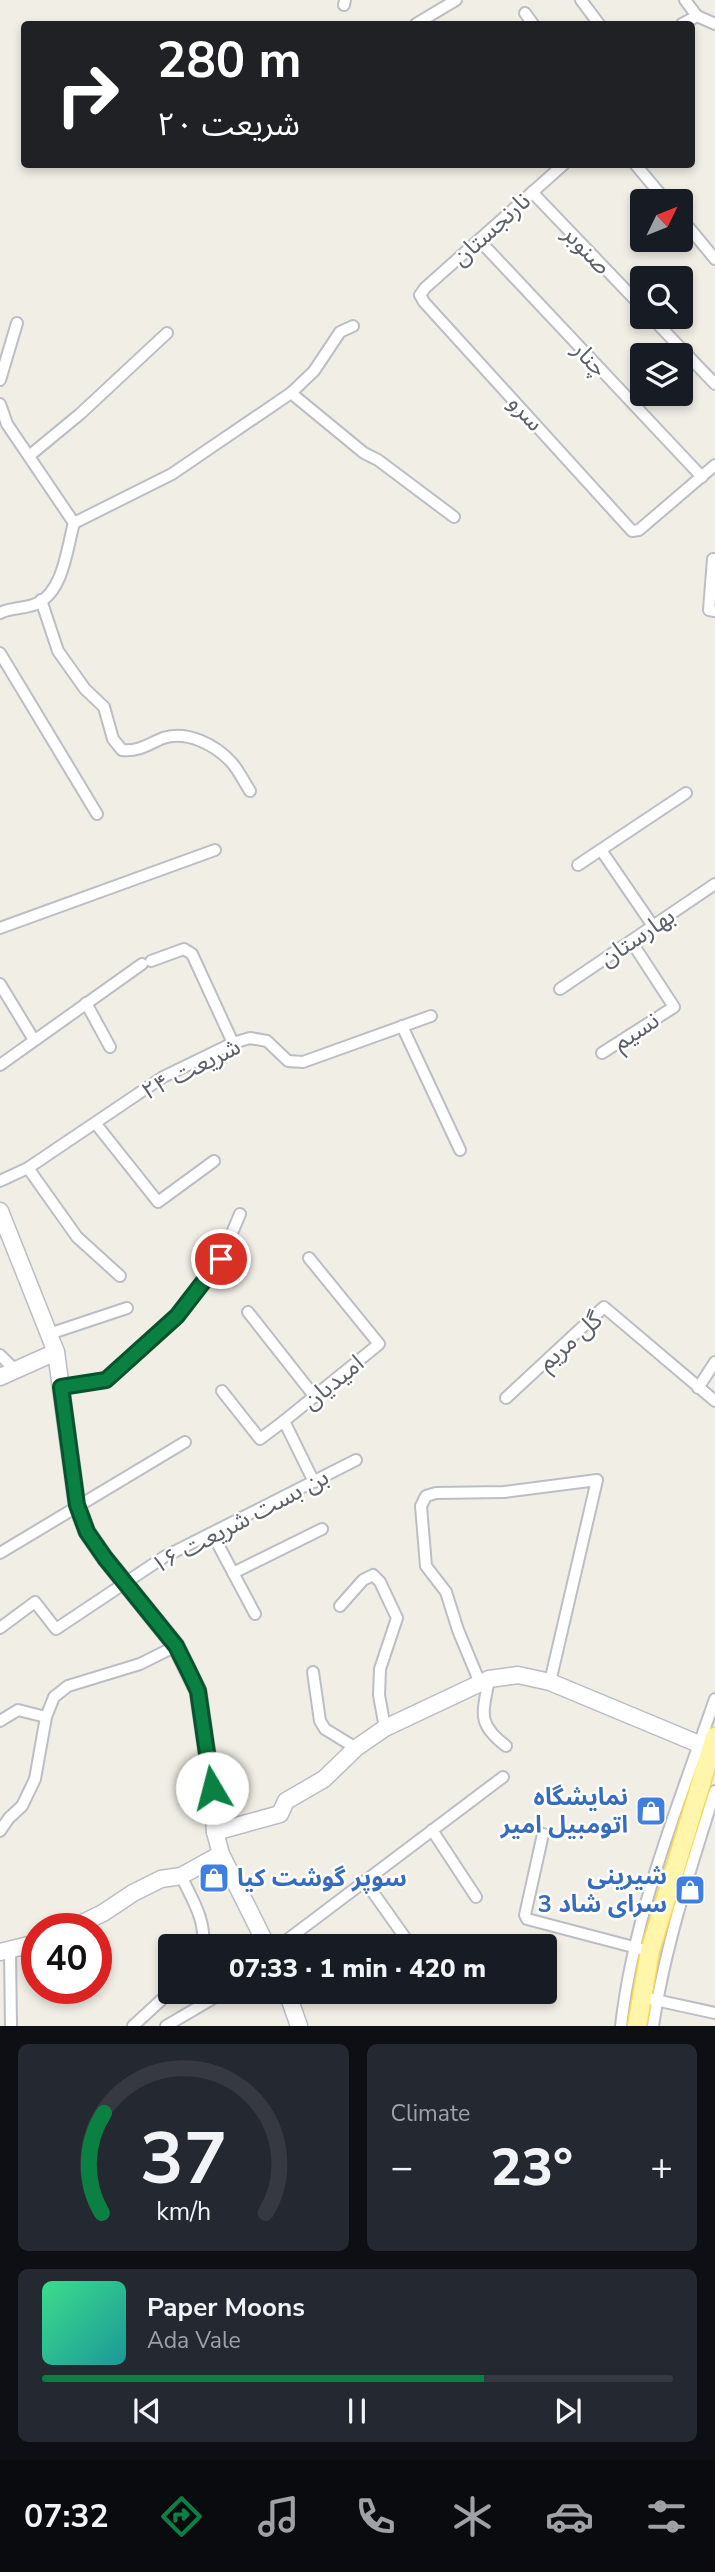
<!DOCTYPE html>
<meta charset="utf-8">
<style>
:root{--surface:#171b24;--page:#242831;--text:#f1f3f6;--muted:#9ea1a6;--line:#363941;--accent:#0b8043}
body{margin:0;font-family:"Nunito Sans","Noto Sans Arabic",sans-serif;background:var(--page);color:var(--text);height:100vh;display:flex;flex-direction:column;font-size:26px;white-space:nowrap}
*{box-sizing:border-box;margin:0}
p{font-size:23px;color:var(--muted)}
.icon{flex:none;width:38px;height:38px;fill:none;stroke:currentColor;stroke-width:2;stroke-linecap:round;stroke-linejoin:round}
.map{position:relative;height:2026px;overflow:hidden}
.panel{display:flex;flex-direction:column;gap:18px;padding:18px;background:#0d0f14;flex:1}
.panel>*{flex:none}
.hud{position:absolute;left:21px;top:21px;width:674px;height:147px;border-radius:7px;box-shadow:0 4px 10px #0003;background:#202124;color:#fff;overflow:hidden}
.needle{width:46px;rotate:47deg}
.fabs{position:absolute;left:630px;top:189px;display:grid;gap:14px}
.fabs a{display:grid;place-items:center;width:63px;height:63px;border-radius:7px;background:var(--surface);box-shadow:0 4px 10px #0003;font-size:35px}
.speed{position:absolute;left:21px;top:1913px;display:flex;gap:14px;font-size:35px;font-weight:700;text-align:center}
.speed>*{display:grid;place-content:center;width:91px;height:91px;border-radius:50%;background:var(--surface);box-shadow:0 4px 10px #0003;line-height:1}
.speed .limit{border:10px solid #d22;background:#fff;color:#111}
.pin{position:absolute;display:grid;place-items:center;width:60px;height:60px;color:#fff;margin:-30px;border:4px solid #fff;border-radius:50%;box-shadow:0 2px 7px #0007}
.me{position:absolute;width:77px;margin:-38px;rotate:352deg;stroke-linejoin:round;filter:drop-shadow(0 0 5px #0008)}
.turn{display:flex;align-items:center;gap:24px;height:147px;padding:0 21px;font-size:32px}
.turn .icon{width:91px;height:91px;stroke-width:2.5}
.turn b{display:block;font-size:49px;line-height:60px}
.big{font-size:52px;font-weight:800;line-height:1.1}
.panel .card{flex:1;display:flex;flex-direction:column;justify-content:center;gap:10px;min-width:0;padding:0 24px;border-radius:10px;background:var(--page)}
.panel .dial{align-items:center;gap:0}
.dial svg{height:182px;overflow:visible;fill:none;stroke:var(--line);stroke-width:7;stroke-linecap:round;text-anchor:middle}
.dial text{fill:var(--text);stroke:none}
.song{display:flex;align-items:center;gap:21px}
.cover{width:84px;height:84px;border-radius:10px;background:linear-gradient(135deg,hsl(150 70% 55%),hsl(180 70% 35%))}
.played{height:7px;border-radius:4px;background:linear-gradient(90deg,var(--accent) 70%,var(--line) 70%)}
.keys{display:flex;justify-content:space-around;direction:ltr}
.heat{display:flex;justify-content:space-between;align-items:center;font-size:38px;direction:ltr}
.panel .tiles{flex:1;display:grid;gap:18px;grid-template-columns:1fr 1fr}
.card:last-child{grid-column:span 2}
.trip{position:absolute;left:158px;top:1934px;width:399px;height:70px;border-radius:7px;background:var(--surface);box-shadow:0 4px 10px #0003;font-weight:800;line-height:70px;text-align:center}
.dock{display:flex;height:112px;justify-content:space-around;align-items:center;background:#090b0e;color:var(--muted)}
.dock .icon{width:49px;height:49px}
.dock .active{color:var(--accent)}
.dock b{font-size:32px;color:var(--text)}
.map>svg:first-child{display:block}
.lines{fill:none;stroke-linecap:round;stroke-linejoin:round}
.street-casing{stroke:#bcbec5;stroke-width:14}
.secondary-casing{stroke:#babdc4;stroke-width:19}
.primary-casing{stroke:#ffd84f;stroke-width:21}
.street{stroke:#fff;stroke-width:10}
.secondary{stroke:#fff;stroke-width:16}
.primary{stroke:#fff6ab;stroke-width:18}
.route-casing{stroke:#07532c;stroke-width:18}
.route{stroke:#0b8043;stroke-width:12}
.labels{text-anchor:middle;stroke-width:5;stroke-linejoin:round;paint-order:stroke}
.street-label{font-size:24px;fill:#5c6067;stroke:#fff}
.shop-label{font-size:24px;font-weight:bold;fill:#366cbe;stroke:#fff;text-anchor:end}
</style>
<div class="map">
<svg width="715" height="2026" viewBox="0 0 715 2026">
<rect width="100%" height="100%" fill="#f0eee5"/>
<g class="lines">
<!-- street casing -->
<g class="street-casing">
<g id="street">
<path d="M 581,0 L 599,24"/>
<path d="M 685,0 L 697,16"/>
<path d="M 344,5 L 345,0"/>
<path d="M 525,13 L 533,24"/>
<path d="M 416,24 L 456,0"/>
<path d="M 682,24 L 697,16 L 715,24"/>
<path d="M 564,164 L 425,288 L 420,295 L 424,302 L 632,531 L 639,530 L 715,465"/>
<path d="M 635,164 L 666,201"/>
<path d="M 532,192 L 642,307"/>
<path d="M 681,218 L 715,259"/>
<path d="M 479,240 L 702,477"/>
<path d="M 651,317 L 715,384"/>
<path d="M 0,380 L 17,323"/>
<path d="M 291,393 L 364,453 L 378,460 L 454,517"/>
<path d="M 0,404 L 7,424 L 74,523"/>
<path d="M 29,456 L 80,414 L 167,333"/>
<path d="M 74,523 L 172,474 L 291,393 L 314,371 L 340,332 L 353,326"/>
<path d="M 713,559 L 709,610 L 715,611"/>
<path d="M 41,600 L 58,651 L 85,689 L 104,707 L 113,739 L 122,750 C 138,752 149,744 163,738 C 187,730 216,745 232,763 C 239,771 244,782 250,791"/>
<path d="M 0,613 C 11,607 27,609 38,603 C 64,590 67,547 74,523"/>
<path d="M 0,653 L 97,814"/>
<path d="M 601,850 L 653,926"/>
<path d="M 578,865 L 686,793"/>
<path d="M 0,928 L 215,850"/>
<path d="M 151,961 L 184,949 L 192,954 L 233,1043"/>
<path d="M 0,984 L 34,1040"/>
<path d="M 560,989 L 715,884"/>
<path d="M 86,1003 L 110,1047"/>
<path d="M 402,1026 L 460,1150"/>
<path d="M 602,1053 L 674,1007 L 631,941"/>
<path d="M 0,1065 L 142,964"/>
<path d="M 96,1124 L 158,1202 L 214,1161"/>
<path d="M 28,1168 L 77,1237 L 120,1276"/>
<path d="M 0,1181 L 28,1168 L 163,1077 L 233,1043 L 250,1038 L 267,1041 L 288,1061 L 303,1062 L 431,1016"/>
<path d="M 309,1258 L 379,1344 L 284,1421 L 314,1482"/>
<path d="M 248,1312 L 315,1397"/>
<path d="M 49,1334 L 127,1308"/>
<path d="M 0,1355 L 17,1372"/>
<path d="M 61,1387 L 106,1380 L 177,1316 L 221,1259 L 240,1214"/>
<path d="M 698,1388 L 715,1362"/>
<path d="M 222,1391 L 260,1439 L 284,1421"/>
<path d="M 506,1398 L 604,1307 L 715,1401"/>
<path d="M 213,1535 L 255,1614"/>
<path d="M 0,1553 L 185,1442"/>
<path d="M 233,1573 L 322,1529"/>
<path d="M 340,1606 L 363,1580 L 373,1575 L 380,1582 L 397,1618 L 380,1669 L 379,1695 L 385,1728"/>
<path d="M 0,1628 L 35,1602 L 56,1629 L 164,1557 L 356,1460"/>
<path d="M 313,1672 L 320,1721 L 325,1729 L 356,1748"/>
<path d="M 489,1679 C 483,1713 476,1723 506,1746"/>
<path d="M 480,1683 L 458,1630 L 446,1592 L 426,1566 L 421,1506 L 426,1496 L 436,1493 L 504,1492 L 597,1480 L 550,1682"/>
<path d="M 0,1721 L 18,1710 L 46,1717"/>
<path d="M 432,1830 L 476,1897"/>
<path d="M 0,1831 L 9,1818 L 22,1806 L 35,1779 L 46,1717 L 54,1697 L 68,1686 L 140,1664 L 176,1646"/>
<path d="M 543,1834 L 525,1915 L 527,1919 L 641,1949"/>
<path d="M 181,1876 C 192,1899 206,1920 203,1946"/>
<path d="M 365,1881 L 411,1946"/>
<path d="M 279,1946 L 503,1777"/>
<path d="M 10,1951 L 11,2026"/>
<path d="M 651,1999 L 715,2013"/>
<path d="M 133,2026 L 170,1992"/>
<path d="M 166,2026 L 224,1992"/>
<path d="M 621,2026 C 634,1913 678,1806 715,1699"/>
<path d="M 653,2026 C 665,1946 691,1867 715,1791"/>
</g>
</g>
<!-- secondary casing -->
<g class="secondary-casing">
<g id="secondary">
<path d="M 0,1211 L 56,1352 L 77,1505 L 87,1532 L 105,1558 L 176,1646 L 198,1691 L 212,1788 L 215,1832 L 221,1854 L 267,1946"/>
<path d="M 0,1377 L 56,1352"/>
<path d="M 215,1832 L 280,1814 L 286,1801 L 324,1779 L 356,1748 L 385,1728 L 489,1679 L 518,1675 L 550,1682 L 711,1749"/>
<path d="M 72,1928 L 103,1913 L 133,1893 L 161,1879 L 181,1876 L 221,1854"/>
<path d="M 0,1952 L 37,1943"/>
<path d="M 287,1992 L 299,2026"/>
</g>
</g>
<!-- primary casing -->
<g class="primary-casing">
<path id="primary" d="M 637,2026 L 650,1951 L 715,1737"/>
</g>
<!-- street -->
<use href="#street" class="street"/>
<!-- secondary -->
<use href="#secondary" class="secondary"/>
<!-- primary -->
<use href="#primary" class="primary"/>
</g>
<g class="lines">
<!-- route casing -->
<g class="route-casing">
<path id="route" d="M 212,1788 L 198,1691 L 189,1672 L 176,1646 L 105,1558 L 87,1532 L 77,1505 L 61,1387 L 106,1380 L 177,1316 L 221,1259"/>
</g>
<!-- route -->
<use href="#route" class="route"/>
</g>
<!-- icons -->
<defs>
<g id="shop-square" transform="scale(1.575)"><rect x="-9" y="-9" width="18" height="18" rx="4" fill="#3f7fe0" stroke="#fff"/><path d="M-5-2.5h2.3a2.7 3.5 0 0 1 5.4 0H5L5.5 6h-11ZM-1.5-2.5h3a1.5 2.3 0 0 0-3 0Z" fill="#fff"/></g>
</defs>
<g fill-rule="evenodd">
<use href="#shop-square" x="651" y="1811"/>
<use href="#shop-square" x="214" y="1878"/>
<use href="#shop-square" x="690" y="1890"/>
</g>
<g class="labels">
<!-- street labels -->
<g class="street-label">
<text transform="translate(491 229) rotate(-42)" y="8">نارنجستان</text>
<text transform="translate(587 250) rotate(46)" y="8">صنوبر</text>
<text transform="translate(590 359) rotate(47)" y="8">چنار</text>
<text transform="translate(526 413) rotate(48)" y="8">سرو</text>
<text transform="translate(637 937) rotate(-34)" y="8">بهارستان</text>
<text transform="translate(636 1031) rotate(-33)" y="8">نسیم</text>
<text transform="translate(191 1069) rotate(-27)" y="8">شریعت ۲۴</text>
<text transform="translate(570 1341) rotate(-41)" y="8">گل مریم</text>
<text transform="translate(333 1382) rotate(-39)" y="8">امیدیان</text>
<text transform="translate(240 1521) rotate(-28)" y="8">بن بست شریعت ۱۶</text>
</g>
<!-- shop labels -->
<g class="shop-label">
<text x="628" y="1805">نمایشگاه<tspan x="628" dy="28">اتومبیل امیر</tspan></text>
<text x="667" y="1884">شیرینی<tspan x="667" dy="28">سرای شاد 3</tspan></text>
<text x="237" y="1886" text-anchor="start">سوپر گوشت کیا</text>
</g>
</g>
</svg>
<div class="fabs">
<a><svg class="needle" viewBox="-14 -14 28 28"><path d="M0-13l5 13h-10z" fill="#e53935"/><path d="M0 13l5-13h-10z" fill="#9ea1a6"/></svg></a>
<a><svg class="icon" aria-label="search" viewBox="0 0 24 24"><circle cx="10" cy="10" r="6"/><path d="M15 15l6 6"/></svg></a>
<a><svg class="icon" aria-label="layers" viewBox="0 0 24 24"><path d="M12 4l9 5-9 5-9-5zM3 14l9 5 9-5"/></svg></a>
</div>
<div class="speed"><div class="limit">40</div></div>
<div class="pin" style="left:221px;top:1259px;background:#d93025"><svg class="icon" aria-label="arrive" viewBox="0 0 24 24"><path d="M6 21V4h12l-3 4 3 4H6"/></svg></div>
<svg class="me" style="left:212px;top:1788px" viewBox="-20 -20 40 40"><circle r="19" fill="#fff"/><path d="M0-13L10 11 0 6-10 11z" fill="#0b8043"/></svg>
<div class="trip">07:33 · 1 min · 420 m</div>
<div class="hud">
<div class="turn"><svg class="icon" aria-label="right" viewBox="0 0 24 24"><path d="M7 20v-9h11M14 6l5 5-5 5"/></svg><div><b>280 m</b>شریعت ۲۰</div></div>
</div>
</div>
<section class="panel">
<div class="tiles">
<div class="card dial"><svg viewBox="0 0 100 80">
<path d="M14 69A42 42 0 1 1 86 69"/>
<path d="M14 69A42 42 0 0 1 15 25" stroke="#0b8043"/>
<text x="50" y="56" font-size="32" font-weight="700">37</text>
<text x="50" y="72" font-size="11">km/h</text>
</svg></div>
<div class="card"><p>Climate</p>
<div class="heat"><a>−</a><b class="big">23°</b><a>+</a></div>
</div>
<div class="card">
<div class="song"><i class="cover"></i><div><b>Paper Moons</b><p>Ada Vale</p></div></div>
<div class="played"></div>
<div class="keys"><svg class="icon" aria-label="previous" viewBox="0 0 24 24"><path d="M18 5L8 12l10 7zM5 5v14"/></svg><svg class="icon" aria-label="pause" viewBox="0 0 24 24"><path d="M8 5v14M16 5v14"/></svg><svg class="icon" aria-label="next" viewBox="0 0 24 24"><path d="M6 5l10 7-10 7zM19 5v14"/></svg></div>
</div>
</div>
</section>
<nav class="dock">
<b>07:32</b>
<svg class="icon active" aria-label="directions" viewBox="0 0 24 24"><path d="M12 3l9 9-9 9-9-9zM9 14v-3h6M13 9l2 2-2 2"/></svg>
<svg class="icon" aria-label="music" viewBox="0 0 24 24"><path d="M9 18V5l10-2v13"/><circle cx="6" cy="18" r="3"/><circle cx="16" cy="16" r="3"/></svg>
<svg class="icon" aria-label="phone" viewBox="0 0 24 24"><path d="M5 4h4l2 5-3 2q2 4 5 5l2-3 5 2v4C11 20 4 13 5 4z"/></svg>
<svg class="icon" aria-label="climate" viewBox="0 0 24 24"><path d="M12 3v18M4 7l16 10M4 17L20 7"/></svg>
<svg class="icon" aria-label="car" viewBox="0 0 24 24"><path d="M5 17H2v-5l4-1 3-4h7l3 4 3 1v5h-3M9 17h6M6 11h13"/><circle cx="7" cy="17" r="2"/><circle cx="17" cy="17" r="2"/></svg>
<svg class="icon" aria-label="filters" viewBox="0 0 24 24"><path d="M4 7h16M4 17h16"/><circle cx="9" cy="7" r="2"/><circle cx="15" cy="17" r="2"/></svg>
</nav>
